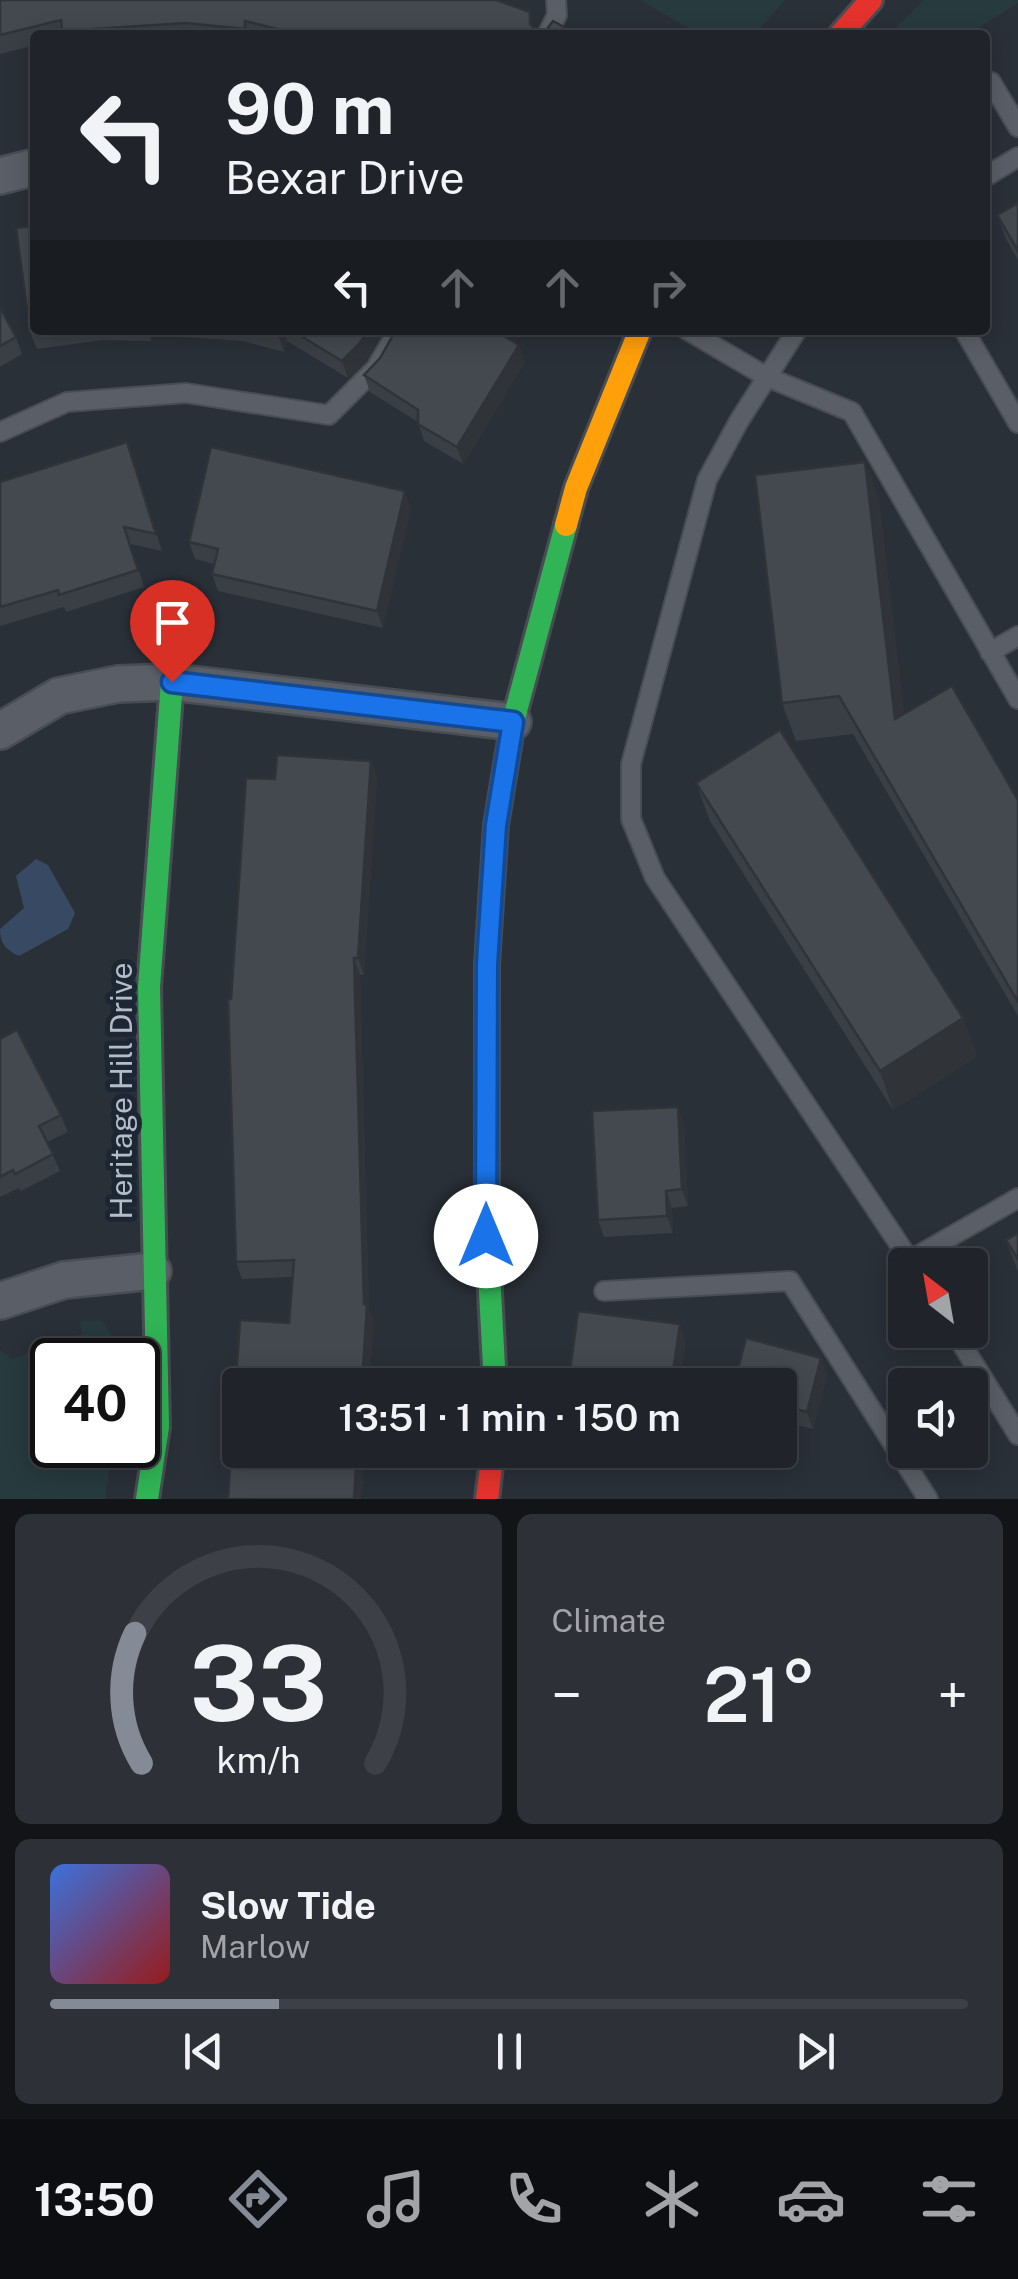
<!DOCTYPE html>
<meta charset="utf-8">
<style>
:root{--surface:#20242a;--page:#2d3036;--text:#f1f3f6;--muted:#a2a4a8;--line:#3d4147;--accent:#848b96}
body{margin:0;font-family:"Public Sans",sans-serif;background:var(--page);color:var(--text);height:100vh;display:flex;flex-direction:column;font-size:38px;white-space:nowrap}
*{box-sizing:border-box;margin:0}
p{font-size:32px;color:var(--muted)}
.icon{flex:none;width:55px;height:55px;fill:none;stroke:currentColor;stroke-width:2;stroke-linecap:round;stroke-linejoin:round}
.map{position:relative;height:1499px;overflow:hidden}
.side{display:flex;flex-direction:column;gap:15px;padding:15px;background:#121417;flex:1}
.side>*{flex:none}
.banner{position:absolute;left:30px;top:30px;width:960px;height:305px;border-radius:10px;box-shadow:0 5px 25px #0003,0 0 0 2px var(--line);background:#20242a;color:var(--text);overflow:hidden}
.needle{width:65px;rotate:329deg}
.fabs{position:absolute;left:888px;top:1248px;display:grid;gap:20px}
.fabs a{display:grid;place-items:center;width:100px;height:100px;border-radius:10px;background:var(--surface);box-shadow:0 5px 25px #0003,0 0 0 2px var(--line);font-size:50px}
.speed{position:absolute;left:30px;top:1338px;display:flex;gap:20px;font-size:50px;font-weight:700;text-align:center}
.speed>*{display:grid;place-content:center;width:130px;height:130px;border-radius:50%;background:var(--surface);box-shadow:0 5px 25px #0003,0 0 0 2px var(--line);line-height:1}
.speed .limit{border:5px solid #111;border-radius:15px;background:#fff;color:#111}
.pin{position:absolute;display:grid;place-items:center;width:85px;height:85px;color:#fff;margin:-102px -42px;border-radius:50% 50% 50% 0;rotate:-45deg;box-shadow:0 0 10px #0007}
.pin .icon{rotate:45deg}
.me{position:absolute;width:110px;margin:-55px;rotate:0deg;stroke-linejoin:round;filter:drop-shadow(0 0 8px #0008)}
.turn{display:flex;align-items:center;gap:35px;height:210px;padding:0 30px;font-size:45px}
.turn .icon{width:130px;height:130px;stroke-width:2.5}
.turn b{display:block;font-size:70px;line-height:85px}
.lanes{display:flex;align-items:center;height:95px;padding:0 30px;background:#0003;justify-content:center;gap:50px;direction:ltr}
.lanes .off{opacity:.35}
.big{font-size:75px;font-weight:600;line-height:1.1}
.side .widget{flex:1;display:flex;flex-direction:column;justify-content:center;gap:15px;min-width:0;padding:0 35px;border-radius:15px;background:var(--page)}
.side .dial{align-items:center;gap:0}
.dial svg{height:260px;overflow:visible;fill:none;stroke:var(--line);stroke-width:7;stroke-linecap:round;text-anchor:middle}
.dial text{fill:var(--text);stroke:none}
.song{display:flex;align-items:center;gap:30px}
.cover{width:120px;height:120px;border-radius:15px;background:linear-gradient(135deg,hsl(220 70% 55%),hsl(0 70% 35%))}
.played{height:10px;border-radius:5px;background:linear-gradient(90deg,var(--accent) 25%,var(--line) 25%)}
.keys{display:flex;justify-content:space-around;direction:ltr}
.heat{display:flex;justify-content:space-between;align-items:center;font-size:55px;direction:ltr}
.side .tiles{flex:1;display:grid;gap:15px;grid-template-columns:1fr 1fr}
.widget:last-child{grid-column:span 2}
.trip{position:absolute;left:222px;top:1368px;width:575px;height:100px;border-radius:10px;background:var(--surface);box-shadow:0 5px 25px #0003,0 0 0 2px var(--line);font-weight:600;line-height:100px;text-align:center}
.tabs{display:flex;height:160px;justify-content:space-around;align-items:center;background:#0d0e11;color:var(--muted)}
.tabs .icon{width:70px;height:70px}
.tabs .active{color:var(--accent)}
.tabs b{font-size:45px;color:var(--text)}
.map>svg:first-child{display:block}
.green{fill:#273a3e}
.water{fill:#384963}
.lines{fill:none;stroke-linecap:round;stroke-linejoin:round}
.lane-casing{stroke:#484c53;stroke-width:22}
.street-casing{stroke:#484c53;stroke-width:40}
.fast-casing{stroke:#484c53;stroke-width:28}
.slow-casing{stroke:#484c53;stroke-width:28}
.jam-casing{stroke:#484c53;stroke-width:28}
.path{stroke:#5d636a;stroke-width:6;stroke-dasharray:8 8;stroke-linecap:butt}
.lane{stroke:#5a5e66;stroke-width:18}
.street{stroke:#5a5e66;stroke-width:35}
.fast{stroke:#30b455;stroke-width:22}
.slow{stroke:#ff9f0a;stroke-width:22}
.jam{stroke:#e5322d;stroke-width:22}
.wall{fill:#3a3f45}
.shaded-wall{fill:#303338}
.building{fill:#444950;stroke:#303338;stroke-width:2.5}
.route-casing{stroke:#114b97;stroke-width:25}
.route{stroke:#1a73e8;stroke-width:18}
.labels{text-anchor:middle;stroke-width:10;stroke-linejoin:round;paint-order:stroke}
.street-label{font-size:30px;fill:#b4bcc9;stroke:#1d2633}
</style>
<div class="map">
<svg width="1018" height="1499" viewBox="0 0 1018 1499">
<rect width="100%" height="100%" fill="#2a3038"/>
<!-- green -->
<g class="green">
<path d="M 640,0 L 785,0 L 754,35 L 700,35 Z"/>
<path d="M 924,0 L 1018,0 L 1018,3 L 967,35 L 889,35 Z"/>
<path d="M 101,1320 L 113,1337 L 116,1360 L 52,1360 L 52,1445 L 113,1445 L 105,1499 L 0,1499 L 0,1350 L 12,1359 L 82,1334 L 80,1321 Z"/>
</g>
<!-- water -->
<path class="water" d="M 36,859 L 48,865 L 75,913 L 68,929 L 19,956 C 6,950 0,944 0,929 L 24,908 L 16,876 Z"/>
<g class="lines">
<!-- lane casing -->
<g class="lane-casing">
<g id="lane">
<path d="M 547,35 L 557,15 L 556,0"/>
<path d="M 991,82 L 1018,127"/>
<path d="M 985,177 L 1018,157"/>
<path d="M 687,330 L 767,377 L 852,412 L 1018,699"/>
<path d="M 797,330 L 739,421 L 707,480 L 631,764 L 631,819 L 655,878 L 913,1265"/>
<path d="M 964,330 L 1018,423"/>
<path d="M 0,432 L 67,402 L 186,393 L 329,415 L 376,368 L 398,330"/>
<path d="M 990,652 L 1018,636"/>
<path d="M 910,1260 L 1018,1198"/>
<path d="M 604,1291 L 790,1281 L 928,1499"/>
<path d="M 953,1330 L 1018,1435"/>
</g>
</g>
<!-- street casing -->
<g class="street-casing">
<g id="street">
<path d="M 0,176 L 35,167"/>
<path d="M 0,731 L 59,696 L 118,684 L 172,682 L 513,722"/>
<path d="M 0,1301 L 64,1280 L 153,1271"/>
</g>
</g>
<!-- fast casing -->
<g class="fast-casing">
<g id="fast">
<path d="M 495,1385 L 487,1236 L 487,964 L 496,825 L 513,722 L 566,525"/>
<path d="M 147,1499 L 158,1427 L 149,987 L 172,682"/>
</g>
</g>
<!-- slow casing -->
<g class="slow-casing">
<path id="slow" d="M 566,525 L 576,488 L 640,330"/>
</g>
<!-- jam casing -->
<g class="jam-casing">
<g id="jam">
<path d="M 840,35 L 871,0"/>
<path d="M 487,1499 L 493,1450"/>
</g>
</g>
<!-- path -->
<path class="path" d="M 397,1457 L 451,1458"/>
<!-- lane -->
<use href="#lane" class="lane"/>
<!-- street -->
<use href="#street" class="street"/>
<!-- fast -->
<use href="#fast" class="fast"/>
<!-- slow -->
<use href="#slow" class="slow"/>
<!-- jam -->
<use href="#jam" class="jam"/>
</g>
<!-- wall -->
<g class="wall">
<path d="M 0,0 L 536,30 L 579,35 L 35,35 L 35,45 L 0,54 Z"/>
<path d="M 1018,203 L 1018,260 L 1006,239 L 997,215 Z"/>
<path d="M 0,307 L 16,337 L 22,354 L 0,367 Z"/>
<path d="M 35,330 L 384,330 L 366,360 L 348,378 L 287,341 L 284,352 L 243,341 L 151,335 L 151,341 L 103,340 L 37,349 L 30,332 Z"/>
<path d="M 380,358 L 525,362 L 463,464 L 424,441 L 418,422 L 370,392 L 364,375 Z"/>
<path d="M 127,442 L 162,551 L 130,544 L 144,587 L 66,612 L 64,607 L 0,626 L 0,482 Z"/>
<path d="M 865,462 L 879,500 L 904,714 L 1018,800 L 1018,1016 L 853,734 L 796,741 L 782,703 Z"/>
<path d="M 411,508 L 383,628 L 218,591 L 212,574 L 214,564 L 195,559 L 189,542 Z"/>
<path d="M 277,755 L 371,761 L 377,778 L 364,975 L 360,975 L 369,1310 L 374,1321 L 369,1385 L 240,1385 L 240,1450 L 365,1450 L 361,1499 L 228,1499 L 240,1320 L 289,1323 L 292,1277 L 242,1279 L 236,1262 L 228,999 L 231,999 L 246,778 L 275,779 Z"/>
<path d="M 696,783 L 963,1018 L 977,1056 L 893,1110 L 710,821 Z"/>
<path d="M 0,1039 L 61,1115 L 68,1132 L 47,1142 L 60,1171 L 21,1191 L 19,1188 L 0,1197 Z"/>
<path d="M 684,1124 L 688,1206 L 672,1208 L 673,1233 L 604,1237 L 598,1220 Z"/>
<path d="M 1018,1233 L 1018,1272 L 1006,1240 Z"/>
<path d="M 827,1375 L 813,1429 L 780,1421 L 780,1385 Z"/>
</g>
<!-- shaded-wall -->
<g class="shaded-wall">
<path d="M 279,330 L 283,330 L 287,341 L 284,352 L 278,335 Z"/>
<path d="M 368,330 L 384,330 L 366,360 L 348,378 L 342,361 Z"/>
<path d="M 519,345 L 525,362 L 463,464 L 457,447 Z"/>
<path d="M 865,462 L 879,500 L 909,757 L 895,719 Z"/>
<path d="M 405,491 L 411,508 L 383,628 L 377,611 Z"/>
<path d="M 371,761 L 377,778 L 364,975 L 358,958 Z"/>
<path d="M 354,958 L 360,975 L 369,1310 L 374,1321 L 369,1385 L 362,1385 Z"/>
<path d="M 963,1018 L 977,1056 L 893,1110 L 880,1071 Z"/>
<path d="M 678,1107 L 684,1124 L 688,1206 L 682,1189 Z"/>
<path d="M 666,1191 L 672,1208 L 673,1233 L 667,1216 Z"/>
<path d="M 680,1324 L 686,1341 L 680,1385 L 671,1385 Z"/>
<path d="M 821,1358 L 827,1375 L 813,1429 L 807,1412 Z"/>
<path d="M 357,1450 L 365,1450 L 361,1499 L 354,1499 Z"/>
</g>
<!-- building -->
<g class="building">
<path d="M 0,0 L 496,0 L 530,12 L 530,24 L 536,30 L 547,29 L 553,21 L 579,35 L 303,35 L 245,21 L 245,29 L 186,23 L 62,31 L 61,20 L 0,35 Z"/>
<path d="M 1018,203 L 1018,251 L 997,215 Z"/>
<path d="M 35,226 L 35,330 L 48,330 L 30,332 L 16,228 Z"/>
<path d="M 0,307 L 16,337 L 0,346 Z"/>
<path d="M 259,330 L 279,330 L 278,335 Z"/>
<path d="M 291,330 L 368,330 L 360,343 L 342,361 Z"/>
<path d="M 396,330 L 494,330 L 519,345 L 457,447 L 418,424 L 418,410 L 364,375 L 380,358 Z"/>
<path d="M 127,442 L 156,534 L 124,527 L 138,570 L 59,595 L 58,590 L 0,607 L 0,482 Z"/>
<path d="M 211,447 L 405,491 L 377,611 L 212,574 L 218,549 L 189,542 Z"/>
<path d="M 865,462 L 895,719 L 952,686 L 1018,800 L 1018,1002 L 839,696 L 782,703 L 755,475 Z"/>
<path d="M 780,730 L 963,1018 L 880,1071 L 696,783 Z"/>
<path d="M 277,755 L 371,761 L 358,958 L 354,958 L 364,1304 L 367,1304 L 362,1385 L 240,1385 L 240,1450 L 357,1450 L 354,1499 L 228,1499 L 240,1320 L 289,1323 L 294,1260 L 236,1262 L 228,999 L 231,999 L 246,778 L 275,779 Z"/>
<path d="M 17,1030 L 61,1115 L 39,1126 L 53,1154 L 15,1174 L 13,1170 L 0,1177 L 0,1039 Z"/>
<path d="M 678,1107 L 682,1189 L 666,1191 L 667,1216 L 598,1220 L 592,1111 Z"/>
<path d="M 1018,1233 L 1018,1259 L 1006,1240 Z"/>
<path d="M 578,1311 L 680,1324 L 671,1385 L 568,1385 Z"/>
<path d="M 746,1338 L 821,1358 L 807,1412 L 780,1405 L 780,1385 L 734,1385 Z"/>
</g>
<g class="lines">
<!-- route casing -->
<g class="route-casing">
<path id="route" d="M 172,682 L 513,722 L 496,825 L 487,964 L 486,1236"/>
</g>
<!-- route -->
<use href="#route" class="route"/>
</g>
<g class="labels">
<!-- street labels -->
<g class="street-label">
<text transform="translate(122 1091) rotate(-90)" y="10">Heritage Hill Drive</text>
</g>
</g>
</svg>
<div class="fabs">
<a><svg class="needle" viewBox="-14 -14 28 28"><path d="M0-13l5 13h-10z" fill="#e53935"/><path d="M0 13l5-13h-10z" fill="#a2a4a8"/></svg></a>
<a><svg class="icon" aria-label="sound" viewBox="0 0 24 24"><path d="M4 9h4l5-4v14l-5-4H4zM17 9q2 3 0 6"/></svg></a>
</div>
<div class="speed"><div class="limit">40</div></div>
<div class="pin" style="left:172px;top:682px;background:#d93025"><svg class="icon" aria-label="arrive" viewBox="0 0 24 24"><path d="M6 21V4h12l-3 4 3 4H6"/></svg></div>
<svg class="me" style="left:486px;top:1236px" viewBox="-20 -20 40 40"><circle r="19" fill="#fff"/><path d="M0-13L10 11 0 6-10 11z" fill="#1a73e8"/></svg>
<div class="trip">13:51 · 1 min · 150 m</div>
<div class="banner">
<div class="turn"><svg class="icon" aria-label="left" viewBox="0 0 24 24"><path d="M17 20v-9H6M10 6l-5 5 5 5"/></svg><div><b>90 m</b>Bexar Drive</div></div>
<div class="lanes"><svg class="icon" aria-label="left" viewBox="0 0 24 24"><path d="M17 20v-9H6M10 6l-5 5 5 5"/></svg><svg class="icon off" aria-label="ahead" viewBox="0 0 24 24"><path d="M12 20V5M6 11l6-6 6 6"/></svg><svg class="icon off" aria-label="ahead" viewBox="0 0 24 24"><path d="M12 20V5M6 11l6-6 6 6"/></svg><svg class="icon off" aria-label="right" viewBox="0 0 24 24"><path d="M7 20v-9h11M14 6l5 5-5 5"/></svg></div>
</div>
</div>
<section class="side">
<div class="tiles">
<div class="widget dial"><svg viewBox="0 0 100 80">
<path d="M14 69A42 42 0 1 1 86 69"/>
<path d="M14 69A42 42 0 0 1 12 29" stroke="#848b96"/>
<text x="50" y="56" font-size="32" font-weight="700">33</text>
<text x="50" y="72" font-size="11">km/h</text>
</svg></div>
<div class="widget"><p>Climate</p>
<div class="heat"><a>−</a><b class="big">21°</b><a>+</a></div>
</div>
<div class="widget">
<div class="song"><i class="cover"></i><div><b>Slow Tide</b><p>Marlow</p></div></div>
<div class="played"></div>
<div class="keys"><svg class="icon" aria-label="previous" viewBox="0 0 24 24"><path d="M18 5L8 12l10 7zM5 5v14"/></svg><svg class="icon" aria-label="pause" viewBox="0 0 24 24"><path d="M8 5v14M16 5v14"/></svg><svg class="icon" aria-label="next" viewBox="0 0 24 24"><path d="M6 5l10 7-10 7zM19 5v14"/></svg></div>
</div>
</div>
</section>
<nav class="tabs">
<b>13:50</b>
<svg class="icon active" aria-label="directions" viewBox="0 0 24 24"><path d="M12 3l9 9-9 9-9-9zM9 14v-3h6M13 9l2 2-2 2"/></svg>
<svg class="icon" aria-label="music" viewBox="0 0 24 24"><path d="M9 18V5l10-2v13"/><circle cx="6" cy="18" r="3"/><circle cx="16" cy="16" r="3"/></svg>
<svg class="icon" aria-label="phone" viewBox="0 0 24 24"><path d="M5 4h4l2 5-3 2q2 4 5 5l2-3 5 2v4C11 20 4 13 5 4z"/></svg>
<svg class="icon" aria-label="climate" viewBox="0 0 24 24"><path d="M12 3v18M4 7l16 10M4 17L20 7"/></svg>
<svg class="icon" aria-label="car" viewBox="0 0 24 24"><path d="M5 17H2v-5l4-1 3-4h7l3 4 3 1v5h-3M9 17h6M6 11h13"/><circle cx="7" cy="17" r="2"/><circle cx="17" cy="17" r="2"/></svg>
<svg class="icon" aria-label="filters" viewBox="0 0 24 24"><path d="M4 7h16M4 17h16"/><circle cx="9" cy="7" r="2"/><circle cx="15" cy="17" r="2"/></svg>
</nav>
